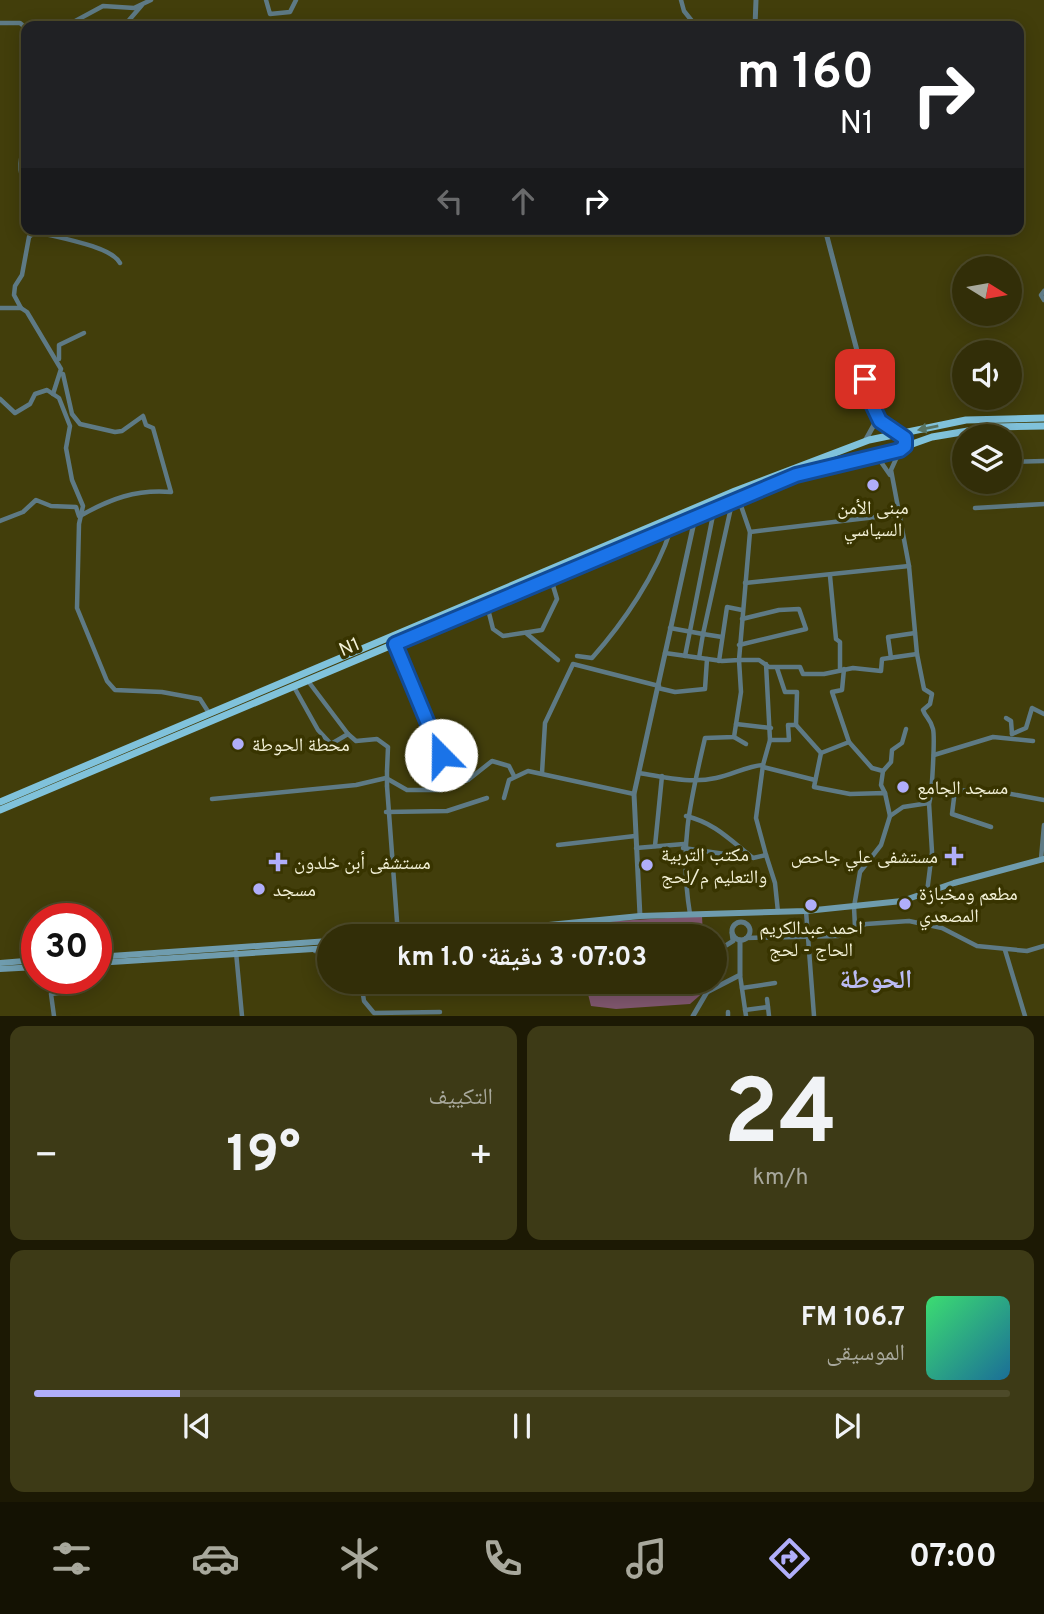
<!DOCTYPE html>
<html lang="ar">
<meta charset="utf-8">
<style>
:root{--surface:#322e08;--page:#3d3a16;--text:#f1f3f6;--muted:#a8a89c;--line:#4d4a29;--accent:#b0aefa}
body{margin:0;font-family:Overpass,"Noto Naskh Arabic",sans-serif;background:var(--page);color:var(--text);direction:rtl;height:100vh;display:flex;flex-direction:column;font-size:26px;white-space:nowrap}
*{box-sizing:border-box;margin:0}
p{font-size:23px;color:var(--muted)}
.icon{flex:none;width:38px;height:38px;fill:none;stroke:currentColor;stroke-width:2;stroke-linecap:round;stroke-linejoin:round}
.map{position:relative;height:1016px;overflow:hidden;direction:ltr}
.details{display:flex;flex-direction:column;gap:10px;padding:10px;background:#1c1904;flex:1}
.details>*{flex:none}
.guide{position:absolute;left:21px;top:21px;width:1003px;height:214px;border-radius:14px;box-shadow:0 4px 18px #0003,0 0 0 2px var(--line);direction:rtl;background:#202124;color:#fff;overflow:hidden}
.needle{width:46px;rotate:101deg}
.fabs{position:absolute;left:952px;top:256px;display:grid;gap:14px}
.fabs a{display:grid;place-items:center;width:70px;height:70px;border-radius:50%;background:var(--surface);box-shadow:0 4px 18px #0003,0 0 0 2px var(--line);font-size:35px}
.speed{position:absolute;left:21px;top:903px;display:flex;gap:14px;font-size:35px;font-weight:700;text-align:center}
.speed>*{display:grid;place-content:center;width:91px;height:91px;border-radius:50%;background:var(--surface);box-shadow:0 4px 18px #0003,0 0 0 2px var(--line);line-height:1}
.speed .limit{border:10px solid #d22;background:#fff;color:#111}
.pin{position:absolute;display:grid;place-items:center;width:60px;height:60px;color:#fff;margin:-30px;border-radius:14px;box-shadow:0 4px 10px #0006}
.me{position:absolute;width:77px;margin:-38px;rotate:338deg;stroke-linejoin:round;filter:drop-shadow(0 0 5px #0008)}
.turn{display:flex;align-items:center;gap:24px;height:147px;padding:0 35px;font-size:32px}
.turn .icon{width:91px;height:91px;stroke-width:2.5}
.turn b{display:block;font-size:49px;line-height:60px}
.lanes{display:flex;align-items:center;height:66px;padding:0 35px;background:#0003;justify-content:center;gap:35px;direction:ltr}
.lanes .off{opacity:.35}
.big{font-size:52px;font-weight:700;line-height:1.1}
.details .card{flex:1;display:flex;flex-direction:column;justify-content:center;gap:10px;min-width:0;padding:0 24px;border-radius:14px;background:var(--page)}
.details .dial{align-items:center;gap:0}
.dial b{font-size:91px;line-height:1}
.song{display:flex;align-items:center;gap:21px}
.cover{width:84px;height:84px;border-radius:10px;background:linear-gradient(135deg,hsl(140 70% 55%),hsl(200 70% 35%))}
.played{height:7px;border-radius:4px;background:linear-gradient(90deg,var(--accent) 15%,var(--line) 15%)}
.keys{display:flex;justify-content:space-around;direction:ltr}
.heat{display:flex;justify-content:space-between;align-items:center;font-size:38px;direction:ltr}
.details .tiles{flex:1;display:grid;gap:10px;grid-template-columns:1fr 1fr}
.card:last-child{grid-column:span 2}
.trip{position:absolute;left:317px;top:924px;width:410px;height:70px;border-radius:35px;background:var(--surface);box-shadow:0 4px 18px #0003,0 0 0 2px var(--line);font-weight:700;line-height:70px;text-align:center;direction:rtl}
.tabs{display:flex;height:112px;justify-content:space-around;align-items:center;background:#141203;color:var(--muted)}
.tabs .icon{width:49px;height:49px}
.tabs .on{color:var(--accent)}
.tabs b{font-size:32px;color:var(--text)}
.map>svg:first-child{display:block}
.green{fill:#80576e}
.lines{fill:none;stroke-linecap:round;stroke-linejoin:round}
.minor{stroke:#5e7a85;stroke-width:4.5}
.tertiary{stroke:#5e7a85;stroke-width:5}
.secondary{stroke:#6f9cae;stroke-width:6}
.trunk{stroke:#80c2db;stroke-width:7}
.minor-bridge{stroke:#5e7a85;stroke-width:4.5}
.oneway{fill:#587463}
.route-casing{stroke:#114b97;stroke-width:18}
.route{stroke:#1a73e8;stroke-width:12}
.poi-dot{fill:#b0aefa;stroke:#383400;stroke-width:2.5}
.labels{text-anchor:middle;stroke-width:7;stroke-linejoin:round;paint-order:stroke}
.poi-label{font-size:19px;fill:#f4f2d8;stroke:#383400;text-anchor:start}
.street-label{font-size:19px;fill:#f4f2d8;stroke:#383400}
.district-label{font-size:26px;font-weight:bold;fill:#bbbbf4;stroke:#383400}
</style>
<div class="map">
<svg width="1044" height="1016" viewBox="0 0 1044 1016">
<rect width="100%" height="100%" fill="#423e0b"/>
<!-- green -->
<g class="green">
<path d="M 702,916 L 703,936 L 579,936 L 581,923 Z"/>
<path d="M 585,982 L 706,982 L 706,990 L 690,1004 L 616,1009 L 591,1006 Z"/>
</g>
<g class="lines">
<!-- minor -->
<g class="minor">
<path d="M 266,0 L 270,14 L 290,12 L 296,0"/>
<path d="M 681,0 L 684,11 L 696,26"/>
<path d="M 0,23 L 20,23 L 26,28"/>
<path d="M 66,26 L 103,6 L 134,8 L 151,0"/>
<path d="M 124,26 L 142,5"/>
<path d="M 26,136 C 22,152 16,171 26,186"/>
<path d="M 39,229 L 41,233 C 61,238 112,247 120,263"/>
<path d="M 1044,291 L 1041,295 L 1044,300"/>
<path d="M 0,308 L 21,308 L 27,312 L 61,369 L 53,394 L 59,398 L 70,426 L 66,448 L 72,480 L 83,506 L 79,524 L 77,608 L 107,681 L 115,690 L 162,692 L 200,699 L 209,713"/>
<path d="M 21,308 L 14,295 L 15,286 L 22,275 L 29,237 L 38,229"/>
<path d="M 59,359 L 59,345 L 84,333"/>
<path d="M 63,374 L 72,414 L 80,424 L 115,432 L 122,431 L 143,416 L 146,425 L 153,428 L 171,492 C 136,489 110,499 80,516"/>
<path d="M 0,399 L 15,413 L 30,404 L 35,394 L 47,390 L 53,394"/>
<path d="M 871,459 L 881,462 L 890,475"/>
<path d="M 1010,462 L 1044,461"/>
<path d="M 975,508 L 1044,504"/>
<path d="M 0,521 L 23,512 L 36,500 L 51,506 L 76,507 L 79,516"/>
<path d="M 750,532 L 901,514"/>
<path d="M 830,576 L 836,639 L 840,642 L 840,669"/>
<path d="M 745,583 L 909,566"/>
<path d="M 487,605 L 493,629 L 503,636 L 542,630 L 557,599 L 551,579"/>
<path d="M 670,628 L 703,634 L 732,503"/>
<path d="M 526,633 L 558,660"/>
<path d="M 396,644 L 441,755"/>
<path d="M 739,645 L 806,629 L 799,609 L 779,610 L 742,619"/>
<path d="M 665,653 L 722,661 L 739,660 L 750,532 L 739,500"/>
<path d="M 577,656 L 592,658 C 624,622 656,575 671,529"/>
<path d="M 685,656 L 714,510"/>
<path d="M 699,658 L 703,634 L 722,637"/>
<path d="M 891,658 L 888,637 L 915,633"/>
<path d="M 719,661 L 727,607 L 742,610"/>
<path d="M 766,664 L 770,740 L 789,740 L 788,725 L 796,725 L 821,753 L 814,787 L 850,794 L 885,793 L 890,816"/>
<path d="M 777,668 L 785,692 L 797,692 L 796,725"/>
<path d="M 308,681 L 348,734 L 356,741 L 377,739 L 388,747 L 387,771"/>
<path d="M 294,687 L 318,730 L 331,744 L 348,734"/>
<path d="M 658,688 L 675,692 L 705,689 L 707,659"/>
<path d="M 1006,718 L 1011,721 L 1012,734"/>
<path d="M 736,724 L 771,728"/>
<path d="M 1012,734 L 1026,728 L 1032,708 L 1044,714"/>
<path d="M 734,737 L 746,744"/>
<path d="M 849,742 L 872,768 L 883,771 L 881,785 L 885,793"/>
<path d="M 821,753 L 849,742 L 832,692 L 842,690 L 844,669"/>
<path d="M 934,755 L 993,737 L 1033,741"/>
<path d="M 763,765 L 756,818 L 766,855"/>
<path d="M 763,767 L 815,780"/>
<path d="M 883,771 L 891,762 L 892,750 L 902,743 L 906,729"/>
<path d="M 542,773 L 545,723 L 573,664 L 659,686"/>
<path d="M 639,773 C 665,777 690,784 716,778 C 733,775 746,766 763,765 L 770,740"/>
<path d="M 387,786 L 398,935"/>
<path d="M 504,798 L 509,780 L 528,771 L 634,794"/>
<path d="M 212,799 L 356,785 L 386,778 L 407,790 L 441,790 L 468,780 L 492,761 L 509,766 L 514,776"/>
<path d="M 386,812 L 447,811 L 487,798"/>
<path d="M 686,816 C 715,823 730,840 753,858 L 766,855 L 775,883 L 778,912"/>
<path d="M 991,827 L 952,814 L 955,790 L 1000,792 L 1044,800"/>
<path d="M 558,845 L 635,836"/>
<path d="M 655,846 L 662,776"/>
<path d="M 636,848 L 684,844"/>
<path d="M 683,848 L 725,854 L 740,849"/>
<path d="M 1041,859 L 1044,825"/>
<path d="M 927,892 L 932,852 L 929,803"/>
<path d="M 806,911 L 814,1016"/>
<path d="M 690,914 C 679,847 690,802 705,738 L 734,737 L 741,692 L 739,660 L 759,660 L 769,667 L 800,667 L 803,674 L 824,674 L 853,668 L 881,671 L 882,659 L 917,654"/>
<path d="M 855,927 L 854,907 L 860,872 L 881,845 L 890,816 L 903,807 L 929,803 C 932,798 935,737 933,729 C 930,718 926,718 923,710 L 930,704 L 932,694 L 924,689 L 917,654 L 909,566 L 891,470 L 900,450"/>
<path d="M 746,938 L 838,936 L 866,924 L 909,921 L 942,928 L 977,946 L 1027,951 L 1044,946"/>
<path d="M 1005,950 L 1025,1016"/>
<path d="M 315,951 L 329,953"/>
<path d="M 236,952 L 242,1016"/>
<path d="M 740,975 L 746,1016"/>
<path d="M 361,982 L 364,1001 L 374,1013 L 440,1012"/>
<path d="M 742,988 L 775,983"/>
<path d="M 767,999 L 768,1007"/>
<path d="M 745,1010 L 768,1007 L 769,1016"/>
<path d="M 728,1012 L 728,1016"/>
<path d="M 54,1016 L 51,994 L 73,991"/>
</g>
<!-- tertiary -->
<g class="tertiary">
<path d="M 755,26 L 756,0"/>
<path d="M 825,229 L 870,400"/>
<path d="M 865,441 L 875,423 L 870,400 L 880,421 L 896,434"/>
<path d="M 640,916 L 634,794 L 695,518"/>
<circle cx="741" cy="931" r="9"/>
<path d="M 714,953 L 733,941 L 732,933"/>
<path d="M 707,982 L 707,992 L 740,975 L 740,940"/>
<path d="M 693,1016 L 707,992"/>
</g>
<!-- secondary -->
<g class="secondary">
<path d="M 382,936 L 443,932"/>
<path d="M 439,936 L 640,916 L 806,911 L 902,901 L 954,883 L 1044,859"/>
<path d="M 96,957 L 329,941"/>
<path d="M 0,963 L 37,960"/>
<path d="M 96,963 L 329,948"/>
<path d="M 0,969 L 37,967"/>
</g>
<!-- trunk -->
<g class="trunk">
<path d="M 0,802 L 735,491 L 869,440 L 966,420 L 1044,418"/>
<path d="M 0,810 L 796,475 L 873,458 L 932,437 L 992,427 L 1044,426"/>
</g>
<!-- minor-bridge -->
<path class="minor-bridge" d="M 387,786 L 387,771"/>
</g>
<!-- one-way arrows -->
<defs><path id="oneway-solid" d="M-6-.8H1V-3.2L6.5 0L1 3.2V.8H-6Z" transform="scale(1.75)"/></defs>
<use class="oneway" href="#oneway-solid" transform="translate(928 428) rotate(169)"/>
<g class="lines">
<!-- route casing -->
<g class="route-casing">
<path id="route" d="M 441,755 L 395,644 L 796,475 L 900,450 L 905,446 L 905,438 L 880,421 L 870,400 L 865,379"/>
</g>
<!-- route -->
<use href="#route" class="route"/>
</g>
<!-- markers -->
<g class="poi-dot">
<circle cx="873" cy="485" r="7"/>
<circle cx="238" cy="744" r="7"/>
<circle cx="903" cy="787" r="7"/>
<path d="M950.5 845.5h7v7h7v7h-7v7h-7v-7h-7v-7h7z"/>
<path d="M274.5 851.5h7v7h7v7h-7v7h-7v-7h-7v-7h7z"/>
<circle cx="647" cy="865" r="7"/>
<circle cx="259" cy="889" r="7"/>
<circle cx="905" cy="904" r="7"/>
<circle cx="811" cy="905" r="7"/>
</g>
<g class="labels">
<!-- poi labels -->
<g class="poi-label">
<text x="873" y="514" text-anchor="middle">مبنى الأمن<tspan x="873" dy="22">السياسي</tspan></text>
<text x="252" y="751">محطة الحوطة</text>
<text x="917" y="794">مسجد الجامع</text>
<text x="661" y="861">مكتب التربية<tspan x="661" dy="22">والتعليم م/لحج</tspan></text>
<text x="938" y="863" text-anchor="end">مستشفى علي جاحص</text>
<text x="294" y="869">مستشفى أبن خلدون</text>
<text x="273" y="896">مسجد</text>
<text x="919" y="900">مطعم ومخبازة<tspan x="919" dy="22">المصعدي</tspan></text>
<text x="811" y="934" text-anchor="middle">احمد عبدالكريم<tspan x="811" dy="22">الحاج - لحج</tspan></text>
</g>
<!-- street labels -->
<g class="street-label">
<text transform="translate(349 646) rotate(-23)" y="7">N1</text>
</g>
<!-- district labels -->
<g class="district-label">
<text x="876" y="988">الحوطة</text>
</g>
</g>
</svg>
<div class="fabs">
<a><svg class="needle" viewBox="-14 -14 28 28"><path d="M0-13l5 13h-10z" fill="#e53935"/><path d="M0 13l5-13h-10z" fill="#a8a89c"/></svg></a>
<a><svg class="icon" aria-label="sound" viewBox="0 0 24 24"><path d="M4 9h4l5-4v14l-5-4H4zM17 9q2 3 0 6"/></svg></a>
<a><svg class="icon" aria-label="layers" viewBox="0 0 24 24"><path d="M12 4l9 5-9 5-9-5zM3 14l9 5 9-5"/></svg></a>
</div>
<div class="speed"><div class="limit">30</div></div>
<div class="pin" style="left:865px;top:379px;background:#d93025"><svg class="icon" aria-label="arrive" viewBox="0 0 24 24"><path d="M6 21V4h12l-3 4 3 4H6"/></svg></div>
<svg class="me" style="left:441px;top:755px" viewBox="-20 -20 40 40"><circle r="19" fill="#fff"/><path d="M0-13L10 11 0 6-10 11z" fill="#1a73e8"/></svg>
<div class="trip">07:03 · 3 دقيقة · 1.0 km</div>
<div class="guide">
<div class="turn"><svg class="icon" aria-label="right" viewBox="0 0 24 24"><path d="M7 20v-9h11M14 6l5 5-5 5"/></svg><div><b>160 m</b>N1</div></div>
<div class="lanes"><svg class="icon off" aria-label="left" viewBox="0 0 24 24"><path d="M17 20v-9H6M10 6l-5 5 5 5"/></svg><svg class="icon off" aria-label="ahead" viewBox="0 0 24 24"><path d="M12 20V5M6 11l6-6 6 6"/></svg><svg class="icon" aria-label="right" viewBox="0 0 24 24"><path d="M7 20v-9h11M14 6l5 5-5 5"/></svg></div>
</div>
</div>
<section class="details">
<div class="tiles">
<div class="card dial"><b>24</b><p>km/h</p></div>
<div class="card"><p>التكييف</p>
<div class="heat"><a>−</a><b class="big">19°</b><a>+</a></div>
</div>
<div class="card">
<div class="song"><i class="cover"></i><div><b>106.7 FM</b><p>الموسيقى</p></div></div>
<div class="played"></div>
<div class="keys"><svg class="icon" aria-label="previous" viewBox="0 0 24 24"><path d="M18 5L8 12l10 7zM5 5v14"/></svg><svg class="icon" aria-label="pause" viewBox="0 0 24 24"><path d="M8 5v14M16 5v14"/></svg><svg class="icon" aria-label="next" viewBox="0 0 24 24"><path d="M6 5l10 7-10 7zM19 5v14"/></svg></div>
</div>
</div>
</section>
<nav class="tabs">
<b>07:00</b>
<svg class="icon on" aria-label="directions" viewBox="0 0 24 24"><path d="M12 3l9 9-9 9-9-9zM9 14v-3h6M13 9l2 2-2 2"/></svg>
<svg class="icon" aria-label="music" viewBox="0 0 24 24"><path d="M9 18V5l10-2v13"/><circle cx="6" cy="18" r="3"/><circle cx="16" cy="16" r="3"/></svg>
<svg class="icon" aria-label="phone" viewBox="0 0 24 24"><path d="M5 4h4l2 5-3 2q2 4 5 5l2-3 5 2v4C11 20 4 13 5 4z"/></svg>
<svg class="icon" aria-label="climate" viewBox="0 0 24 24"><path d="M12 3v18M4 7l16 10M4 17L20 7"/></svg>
<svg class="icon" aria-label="car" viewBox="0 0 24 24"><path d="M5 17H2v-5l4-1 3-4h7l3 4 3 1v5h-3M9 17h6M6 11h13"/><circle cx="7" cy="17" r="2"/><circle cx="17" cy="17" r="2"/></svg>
<svg class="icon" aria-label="filters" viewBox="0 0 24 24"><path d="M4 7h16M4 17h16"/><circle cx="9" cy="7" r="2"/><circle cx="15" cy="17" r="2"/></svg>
</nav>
